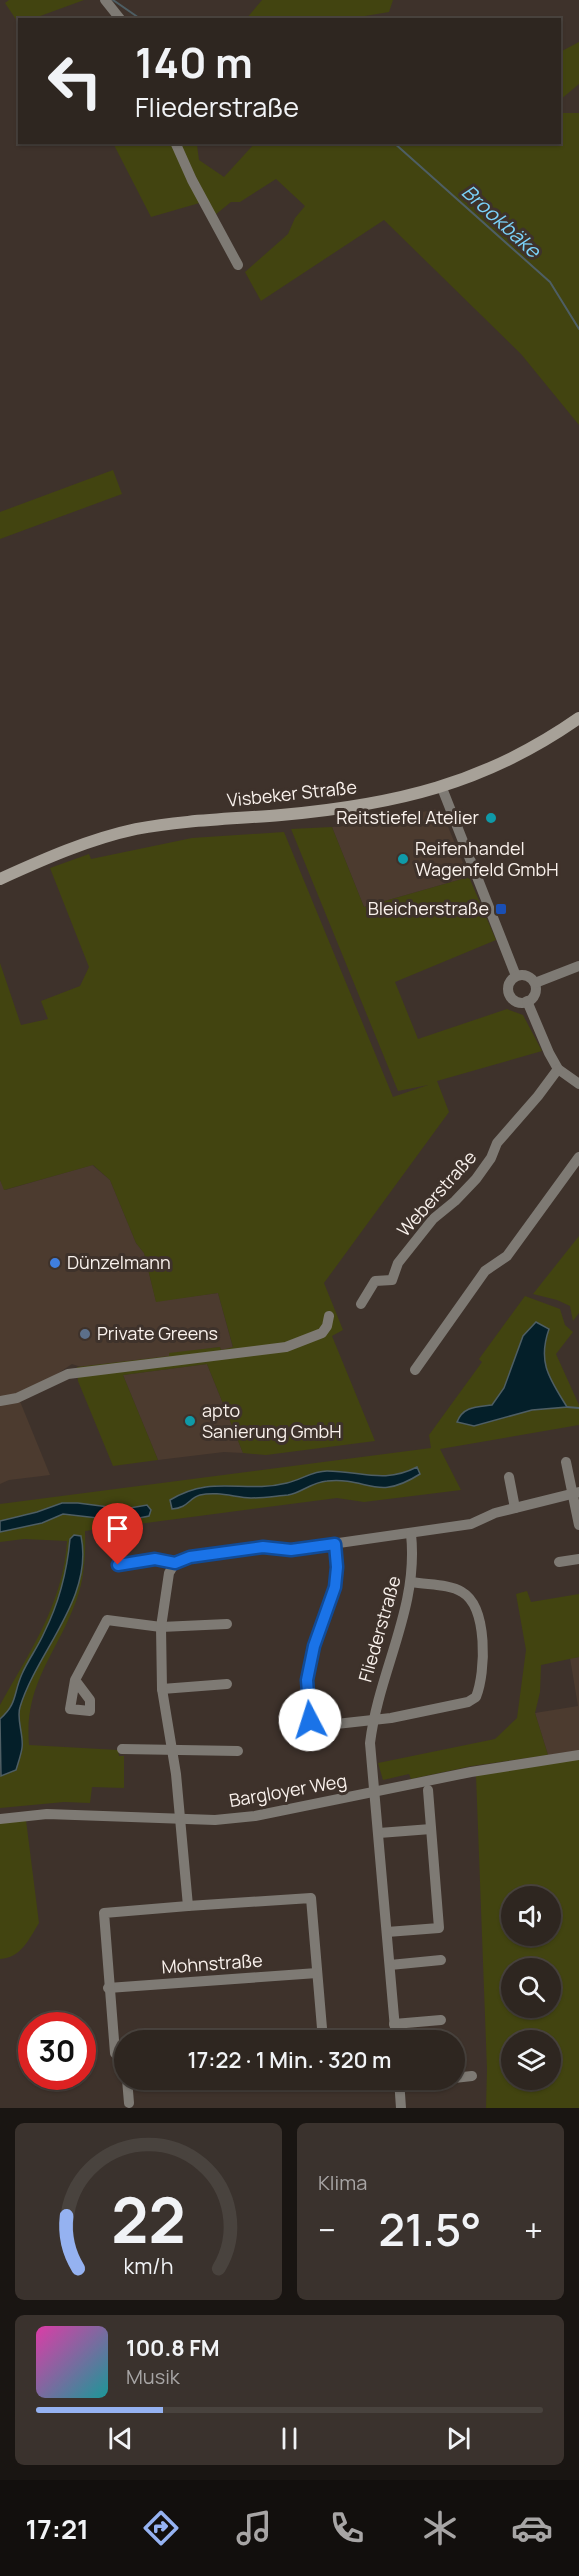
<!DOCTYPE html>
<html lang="de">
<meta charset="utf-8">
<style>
:root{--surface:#2e2620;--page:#3a322d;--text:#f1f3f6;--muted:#a7a5a5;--line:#49433e;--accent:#95b2f1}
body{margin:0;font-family:Manrope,sans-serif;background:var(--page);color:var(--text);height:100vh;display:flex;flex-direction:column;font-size:22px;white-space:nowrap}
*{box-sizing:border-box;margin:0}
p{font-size:20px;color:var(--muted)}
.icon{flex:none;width:33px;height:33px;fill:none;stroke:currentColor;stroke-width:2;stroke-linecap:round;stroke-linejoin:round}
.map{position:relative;height:2108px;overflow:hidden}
.drawer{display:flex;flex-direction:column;gap:15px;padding:15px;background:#191512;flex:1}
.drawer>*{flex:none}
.top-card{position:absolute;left:18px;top:18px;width:543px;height:126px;border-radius:0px;box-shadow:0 2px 4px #0004,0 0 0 2px var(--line);background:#2e2620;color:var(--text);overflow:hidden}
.buttons{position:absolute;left:501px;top:1886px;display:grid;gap:12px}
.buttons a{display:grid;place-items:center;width:60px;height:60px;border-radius:50%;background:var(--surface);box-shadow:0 2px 4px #0004,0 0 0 2px var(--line);font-size:30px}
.speed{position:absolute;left:18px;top:2012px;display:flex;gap:12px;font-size:30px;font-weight:700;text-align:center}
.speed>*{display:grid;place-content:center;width:78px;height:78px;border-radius:50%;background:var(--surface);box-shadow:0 2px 4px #0004,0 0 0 2px var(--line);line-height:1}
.speed .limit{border:9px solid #d22;background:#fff;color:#111}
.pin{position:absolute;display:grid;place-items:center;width:51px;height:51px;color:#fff;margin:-62px -26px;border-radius:50% 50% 50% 0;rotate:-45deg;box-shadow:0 0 6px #0007}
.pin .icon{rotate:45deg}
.me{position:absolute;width:66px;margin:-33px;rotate:355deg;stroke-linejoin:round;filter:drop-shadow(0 0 4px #0008)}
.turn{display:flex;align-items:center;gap:21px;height:126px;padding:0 18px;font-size:27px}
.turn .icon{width:78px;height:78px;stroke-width:2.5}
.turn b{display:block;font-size:42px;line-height:51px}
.big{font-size:45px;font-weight:600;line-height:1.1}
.drawer .card{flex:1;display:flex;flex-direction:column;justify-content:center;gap:9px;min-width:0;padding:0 21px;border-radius:9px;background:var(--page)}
.drawer .dial{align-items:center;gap:0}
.dial svg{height:156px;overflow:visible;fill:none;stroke:var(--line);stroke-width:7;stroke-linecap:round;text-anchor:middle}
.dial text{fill:var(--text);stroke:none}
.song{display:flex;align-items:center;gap:18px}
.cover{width:72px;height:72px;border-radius:9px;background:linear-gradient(135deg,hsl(320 70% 55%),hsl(180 70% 35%))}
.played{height:6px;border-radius:3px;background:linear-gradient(90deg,var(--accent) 25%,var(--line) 25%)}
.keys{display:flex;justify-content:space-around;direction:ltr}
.heat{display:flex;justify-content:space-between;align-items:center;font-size:33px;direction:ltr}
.drawer .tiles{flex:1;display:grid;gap:15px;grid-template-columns:1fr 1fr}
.card:last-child{grid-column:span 2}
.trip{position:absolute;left:114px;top:2030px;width:351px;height:60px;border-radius:30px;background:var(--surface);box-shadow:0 2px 4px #0004,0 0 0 2px var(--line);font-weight:600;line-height:60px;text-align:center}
.tab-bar{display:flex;height:96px;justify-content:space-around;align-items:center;background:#120f0d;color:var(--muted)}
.tab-bar .icon{width:42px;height:42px}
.tab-bar .current{color:var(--accent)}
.tab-bar b{font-size:27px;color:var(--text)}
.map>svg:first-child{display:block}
.built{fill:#4c3b2f}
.green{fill:#424410;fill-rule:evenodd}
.water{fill:#041f29;stroke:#4e5e64;stroke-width:1.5}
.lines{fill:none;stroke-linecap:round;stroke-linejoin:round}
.stream{stroke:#4e5e64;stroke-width:2}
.street{stroke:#7e7a74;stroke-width:10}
.secondary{stroke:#a7a198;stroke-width:12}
.route-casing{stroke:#114b97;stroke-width:15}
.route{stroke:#1a73e8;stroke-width:10}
.culture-dot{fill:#0f9aa8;stroke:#3e322b;stroke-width:2}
.transit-dot{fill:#1a4fb4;stroke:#3e322b;stroke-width:2}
.shop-dot{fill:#3f7fe0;stroke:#3e322b;stroke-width:2}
.service-dot{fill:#5c6f8a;stroke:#3e322b;stroke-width:2}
.labels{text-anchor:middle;stroke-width:6;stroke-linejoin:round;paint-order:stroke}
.street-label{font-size:18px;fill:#f9f1ec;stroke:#3e322b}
.poi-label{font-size:18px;fill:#f9f1ec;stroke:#3e322b;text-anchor:start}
.water-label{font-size:20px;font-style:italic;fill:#7bd2f9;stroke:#3e322b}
</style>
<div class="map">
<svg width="579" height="2108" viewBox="0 0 579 2108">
<rect width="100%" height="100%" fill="#3e322b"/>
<!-- built -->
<g class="built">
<path d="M 435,809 L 446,822 L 469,877 L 364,907 L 332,827 L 375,823 Z"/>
<path d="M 92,1165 L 110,1180 L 136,1243 L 144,1253 L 156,1301 L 218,1293 L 233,1348 L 221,1350 L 220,1347 L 169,1354 L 169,1357 L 84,1368 L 72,1364 L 48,1380 L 17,1394 L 50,1475 L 9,1480 L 0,1484 L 0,1180 L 5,1190 Z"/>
<path d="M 207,1364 L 243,1453 L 224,1452 L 158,1460 L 123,1375 Z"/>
<path d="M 579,1657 L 579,1750 L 548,1755 L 535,1713 L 578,1706 L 570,1658 Z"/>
</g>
<!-- green -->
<g class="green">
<path d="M 9,0 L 84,0 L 32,19 L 20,20 L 19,24 L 5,3 Z"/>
<path d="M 262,0 L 393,0 L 389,12 L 347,19 L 246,19 Z"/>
<path d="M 579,42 L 579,84 L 560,100 L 560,52 Z"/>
<path d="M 560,113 L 579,113 L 579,425 L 521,354 L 384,220 L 261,301 L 245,272 L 288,234 L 295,218 L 305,206 L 276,179 L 240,202 L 231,202 L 215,215 L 179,143 L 197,145 L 199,160 L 224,177 L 255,143 L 560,142 Z"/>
<path d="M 113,143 L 172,143 L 203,202 L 151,217 Z"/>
<path d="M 113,470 L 122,494 L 0,539 L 0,512 Z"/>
<path d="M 332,827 L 364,907 L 469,877 L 496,940 L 395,982 L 418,1039 L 507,1009 L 523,1015 L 542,1051 L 437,1081 L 449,1112 L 324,1283 L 343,1330 L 332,1336 L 375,1441 L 266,1455 L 243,1453 L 207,1364 L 123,1375 L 158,1460 L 113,1466 L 78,1381 L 77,1367 L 169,1356 L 169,1353 L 220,1347 L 221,1350 L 233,1347 L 218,1293 L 156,1302 L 144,1253 L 136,1243 L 110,1180 L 93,1165 L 4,1190 L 0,1180 L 0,963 L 21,1025 L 48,1019 L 41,1001 L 80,986 L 89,967 L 50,868 L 89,854 L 91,859 L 192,838 L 284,832 L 393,1097 L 428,1085 L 398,1091 L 291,829 Z"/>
<path d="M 579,1236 L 579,1313 L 573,1321 L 570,1306 L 557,1300 L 533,1294 Z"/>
<path d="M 525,1296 L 560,1309 L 565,1325 L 573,1332 L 556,1354 L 579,1405 L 579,1425 L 440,1449 L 461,1490 L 364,1502 L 337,1498 L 85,1531 C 86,1558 84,1584 73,1609 C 53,1658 24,1687 29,1745 L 118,1750 L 119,1756 L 124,1756 L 124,1788 L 92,1787 L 90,1803 L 64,1802 L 0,1808 L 0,1775 L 22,1747 L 19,1709 L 33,1674 L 54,1639 L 77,1588 L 70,1539 C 67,1572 59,1603 44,1633 C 38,1647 28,1660 22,1674 C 13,1694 18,1703 0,1719 L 0,1705 C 30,1651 63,1604 67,1541 L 24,1539 L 0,1542 L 0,1504 L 431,1448 L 429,1435 L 482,1362 L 479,1359 Z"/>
<path d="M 527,1591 L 531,1602 L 579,1594 L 579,1657 L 541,1665 L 540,1692 L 535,1713 L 548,1755 L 472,1766 L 411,1779 L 409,1774 L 383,1780 L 378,1763 L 495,1739 L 517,1718 L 526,1650 L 516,1594 Z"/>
<path d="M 579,1759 L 579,2108 L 486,2108 L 487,2069 L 476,1775 ZM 512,1896 L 550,1896 L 550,1935 L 512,1935 ZM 512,1968 L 550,1968 L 550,2007 L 512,2007 ZM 512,2040 L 550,2040 L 550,2079 L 512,2079 Z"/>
<path d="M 26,1820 L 39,1923 C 29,1939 21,1958 0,1959 L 0,1823 Z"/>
</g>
<!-- water -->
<g class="water">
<path d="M 536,1322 L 549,1329 C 537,1363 550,1379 567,1407 L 532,1410 L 474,1426 L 457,1422 C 463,1406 477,1407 492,1405 L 504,1388 L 523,1336 Z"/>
<path d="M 417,1467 L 420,1474 C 376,1502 369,1477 327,1481 C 312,1482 301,1493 288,1495 C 276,1496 263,1498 251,1498 C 234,1497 217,1491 200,1495 C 189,1498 188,1508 172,1509 L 170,1500 C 213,1474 243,1494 287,1483 C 301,1480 312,1471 327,1471 C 361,1471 384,1484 417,1467 Z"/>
<path d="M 62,1503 L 78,1503 L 124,1509 L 147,1505 L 151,1510 L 149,1516 L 124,1521 L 63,1514 L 42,1523 L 0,1532 L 0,1521 L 37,1512 Z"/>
<path d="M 74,1535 L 81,1536 C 94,1598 37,1651 20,1707 C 16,1719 24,1735 22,1748 C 21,1755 18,1763 16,1770 L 1,1776 L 0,1719 C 18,1703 13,1694 22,1674 C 28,1660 38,1647 44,1633 C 59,1603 67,1572 70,1539 Z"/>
</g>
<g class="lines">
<!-- stream -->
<g class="stream">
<path d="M 113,0 L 142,20"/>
<path d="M 393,142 L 550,282 L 579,329"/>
<path d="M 567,1407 L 579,1408"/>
</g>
<!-- street -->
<g class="street">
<path d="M 105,0 L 121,20"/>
<path d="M 175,142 L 192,180 L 238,265"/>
<path d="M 442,788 L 516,976"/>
<circle cx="522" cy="989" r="14"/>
<path d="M 535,983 L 579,966"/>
<path d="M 527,1001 L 549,1053 L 558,1069 L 579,1084"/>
<path d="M 361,1304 L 375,1281 L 392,1280 L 398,1263 L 433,1219 L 455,1201 L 476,1179 L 491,1158 L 497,1143 L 538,1096 L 558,1069"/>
<path d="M 415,1370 L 485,1271 L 507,1256 L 579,1157"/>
<path d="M 0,1401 L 17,1398 L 68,1374 L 286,1347 L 322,1333 L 327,1326 L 329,1316"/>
<path d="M 566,1462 L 579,1525"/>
<path d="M 509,1477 L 515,1508"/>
<path d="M 335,1544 L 337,1567 L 335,1587 L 314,1646 L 307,1680 L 310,1720 L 318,1726 L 391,1718 L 468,1702 L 476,1697 C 486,1672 488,1607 462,1592 C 449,1584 428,1585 412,1582"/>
<path d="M 559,1562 L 579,1559"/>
<path d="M 175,1563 L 190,1557 L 263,1547 L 290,1550 L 471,1524 L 495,1513 L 579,1492"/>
<path d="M 118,1565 L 155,1559 L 175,1563"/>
<path d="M 75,1680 L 90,1700 L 90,1711 L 70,1709 L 75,1680 L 107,1620 L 161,1627 L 227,1624"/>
<path d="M 162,1689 L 227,1684"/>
<path d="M 122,1749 L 238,1751"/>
<path d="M 0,1819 L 47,1814 L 215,1820 L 255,1816 L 471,1772 L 579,1755"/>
<path d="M 379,1833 L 431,1829"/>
<path d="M 188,1906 L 311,1898 L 323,2040"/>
<path d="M 387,1932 L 439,1928 L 428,1790"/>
<path d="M 390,1965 L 441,1960"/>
<path d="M 108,1988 L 317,1973"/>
<path d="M 394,2024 L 441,2020"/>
<path d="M 396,2040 L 370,1743 C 379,1670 419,1608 411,1534"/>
<path d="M 124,2064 L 115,2053 L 104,1913 L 188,1906 L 176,1774 L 162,1689 L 161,1627 L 169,1573 L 175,1563"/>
<path d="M 454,2078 L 472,2076"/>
<path d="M 127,2079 L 129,2103"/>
<path d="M 399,2079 L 401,2108"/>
<path d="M 399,2081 L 436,2079"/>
</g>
<!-- secondary -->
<path class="secondary" d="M 0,879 C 44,859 89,839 136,829 C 183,820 233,819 281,815 C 394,805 485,784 579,718"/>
</g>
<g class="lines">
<!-- route casing -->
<g class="route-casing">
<path id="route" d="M 118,1565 L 155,1559 L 175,1563 L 190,1557 L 263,1547 L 291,1550 L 335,1544 L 337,1567 L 335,1587 L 314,1646 L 307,1680 L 310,1720"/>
</g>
<!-- route -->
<use href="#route" class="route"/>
</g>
<!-- markers -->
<g class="culture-dot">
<circle cx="491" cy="818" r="6"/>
<circle cx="403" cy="859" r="6"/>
<circle cx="190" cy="1421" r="6"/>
</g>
<rect class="transit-dot" x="495" y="903" width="12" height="12" rx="3"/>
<circle class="shop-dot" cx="55" cy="1263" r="6"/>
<circle class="service-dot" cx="85" cy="1334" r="6"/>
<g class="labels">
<!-- street labels -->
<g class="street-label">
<text transform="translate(292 794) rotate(-6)" y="6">Visbeker Straße</text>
<text transform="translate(437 1194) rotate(-48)" y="6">Weberstraße</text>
<text transform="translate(380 1629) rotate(-74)" y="6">Fliederstraße</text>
<text transform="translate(288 1791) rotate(-10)" y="6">Bargloyer Weg</text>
<text transform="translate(212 1964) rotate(-4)" y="6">Mohnstraße</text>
</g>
<!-- poi labels -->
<g class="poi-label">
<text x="479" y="824" text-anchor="end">Reitstiefel Atelier</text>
<text x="415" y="855">Reifenhandel<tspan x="415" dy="21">Wagenfeld GmbH</tspan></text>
<text x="489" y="915" text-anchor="end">Bleicherstraße</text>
<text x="67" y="1269">Dünzelmann</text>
<text x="97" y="1340">Private Greens</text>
<text x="202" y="1417">apto<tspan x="202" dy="21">Sanierung GmbH</tspan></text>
</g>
<!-- water labels -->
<g class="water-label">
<text transform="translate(501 221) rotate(42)" y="7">Brookbäke</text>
</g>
</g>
</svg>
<div class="buttons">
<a><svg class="icon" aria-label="sound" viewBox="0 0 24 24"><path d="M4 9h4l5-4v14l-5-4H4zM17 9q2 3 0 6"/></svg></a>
<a><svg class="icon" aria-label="search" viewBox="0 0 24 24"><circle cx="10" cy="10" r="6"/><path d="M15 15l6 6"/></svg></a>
<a><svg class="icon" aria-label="layers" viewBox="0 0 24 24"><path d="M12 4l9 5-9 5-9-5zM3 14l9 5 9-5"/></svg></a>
</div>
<div class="speed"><div class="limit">30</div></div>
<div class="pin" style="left:118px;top:1565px;background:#d93025"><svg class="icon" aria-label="arrive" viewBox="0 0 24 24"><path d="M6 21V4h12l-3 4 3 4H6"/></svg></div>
<svg class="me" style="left:310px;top:1720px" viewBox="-20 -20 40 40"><circle r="19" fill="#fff"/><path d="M0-13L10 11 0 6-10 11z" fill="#1a73e8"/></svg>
<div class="trip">17:22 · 1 Min. · 320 m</div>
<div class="top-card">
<div class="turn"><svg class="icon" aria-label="left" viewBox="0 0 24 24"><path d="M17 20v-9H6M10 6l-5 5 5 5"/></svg><div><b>140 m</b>Fliederstraße</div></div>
</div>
</div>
<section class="drawer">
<div class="tiles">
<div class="card dial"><svg viewBox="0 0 100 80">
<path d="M14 69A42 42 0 1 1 86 69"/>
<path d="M14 69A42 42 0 0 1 8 42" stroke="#95b2f1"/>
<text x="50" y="56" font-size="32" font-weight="700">22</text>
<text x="50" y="72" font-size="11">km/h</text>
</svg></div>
<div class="card"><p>Klima</p>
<div class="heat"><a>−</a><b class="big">21.5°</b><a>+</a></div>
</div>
<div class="card">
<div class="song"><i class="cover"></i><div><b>100.8 FM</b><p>Musik</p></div></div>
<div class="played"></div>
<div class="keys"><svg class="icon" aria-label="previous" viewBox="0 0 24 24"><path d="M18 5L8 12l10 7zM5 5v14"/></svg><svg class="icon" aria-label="pause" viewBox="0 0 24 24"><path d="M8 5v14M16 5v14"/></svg><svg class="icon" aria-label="next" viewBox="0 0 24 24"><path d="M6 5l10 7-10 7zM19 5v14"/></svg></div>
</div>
</div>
</section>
<nav class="tab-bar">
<b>17:21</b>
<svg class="icon current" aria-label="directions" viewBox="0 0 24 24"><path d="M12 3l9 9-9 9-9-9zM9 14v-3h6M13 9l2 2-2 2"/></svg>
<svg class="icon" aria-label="music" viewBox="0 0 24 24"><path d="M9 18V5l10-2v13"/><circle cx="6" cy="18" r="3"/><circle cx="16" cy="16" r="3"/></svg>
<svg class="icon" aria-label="phone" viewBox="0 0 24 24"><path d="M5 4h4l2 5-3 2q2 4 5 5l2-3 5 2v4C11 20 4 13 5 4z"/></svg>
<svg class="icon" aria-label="climate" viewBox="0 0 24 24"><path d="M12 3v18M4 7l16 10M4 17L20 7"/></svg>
<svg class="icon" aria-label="car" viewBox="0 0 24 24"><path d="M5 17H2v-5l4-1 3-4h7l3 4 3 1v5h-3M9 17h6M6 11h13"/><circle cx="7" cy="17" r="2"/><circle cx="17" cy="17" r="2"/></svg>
</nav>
